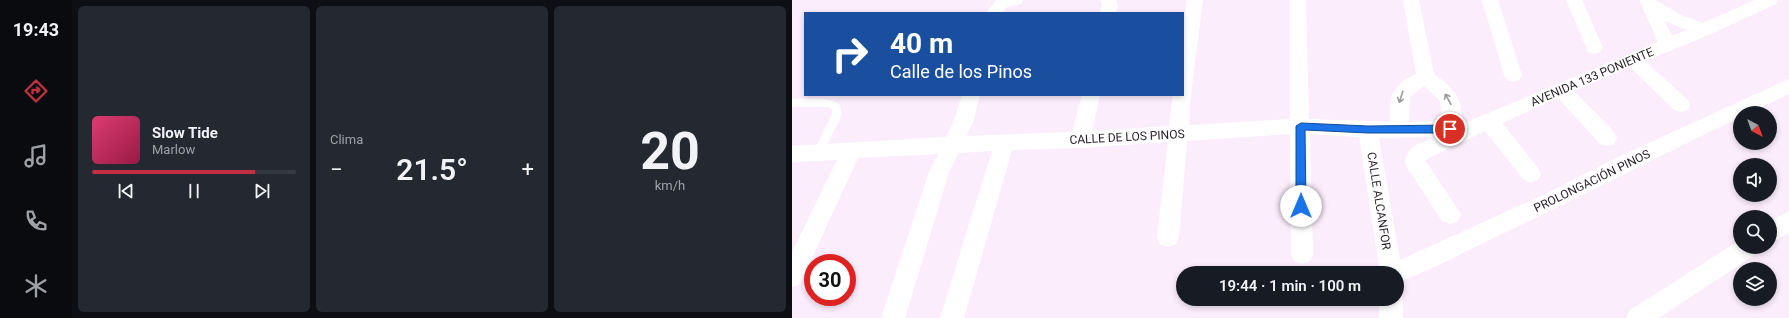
<!DOCTYPE html>
<html lang="es">
<meta charset="utf-8">
<style>
:root{--surface:#171b24;--page:#242831;--text:#f1f3f6;--muted:#9ea1a6;--line:#363941;--accent:#c13142}
body{margin:0;font-family:Roboto,sans-serif;background:var(--page);color:var(--text);height:100vh;display:flex;flex-direction:column;font-size:15px;white-space:nowrap}
*{box-sizing:border-box;margin:0}
p{font-size:13px;color:var(--muted)}
.icon{flex:none;width:22px;height:22px;fill:none;stroke:currentColor;stroke-width:2;stroke-linecap:round;stroke-linejoin:round}
.map{position:relative;flex:1;overflow:hidden}
.side{display:flex;flex-direction:column;gap:6px;padding:6px;background:#0d0f14;width:720px}
.side>*{flex:none}
.banner{position:absolute;left:12px;top:12px;width:380px;height:84px;border-radius:0px;box-shadow:0 2px 6px #0003;background:#1a4fa0;color:#fff;overflow:hidden}
.needle{width:26px;rotate:139deg}
.controls{position:absolute;left:941px;top:106px;display:grid;gap:8px}
.controls a{display:grid;place-items:center;width:44px;height:44px;border-radius:50%;background:var(--surface);box-shadow:0 2px 6px #0003;font-size:20px}
.speed{position:absolute;left:12px;top:254px;display:flex;gap:8px;font-size:20px;font-weight:700;text-align:center}
.speed>*{display:grid;place-content:center;width:52px;height:52px;border-radius:50%;background:var(--surface);box-shadow:0 2px 6px #0003;line-height:1}
.speed .limit{border:6px solid #d22;background:#fff;color:#111}
.pin{position:absolute;display:grid;place-items:center;width:34px;height:34px;color:#fff;margin:-17px;border:2px solid #fff;border-radius:50%;box-shadow:0 1px 4px #0007}
.me{position:absolute;width:44px;margin:-22px;rotate:0deg;stroke-linejoin:round;filter:drop-shadow(0 0 3px #0008)}
.turn{display:flex;align-items:center;gap:14px;height:84px;padding:0 20px;font-size:18px}
.turn .icon{width:52px;height:52px;stroke-width:2.5}
.turn b{display:block;font-size:28px;line-height:34px}
.big{font-size:30px;font-weight:600;line-height:1.1}
.side .widget{flex:1;display:flex;flex-direction:column;justify-content:center;gap:6px;min-width:0;padding:0 14px;border-radius:6px;background:var(--page)}
.side .dial{align-items:center;gap:0}
.dial b{font-size:52px;line-height:1}
.song{display:flex;align-items:center;gap:12px}
.cover{width:48px;height:48px;border-radius:6px;background:linear-gradient(135deg,hsl(340 70% 55%),hsl(340 70% 35%))}
.played{height:4px;border-radius:2px;background:linear-gradient(90deg,var(--accent) 80%,var(--line) 80%)}
.keys{display:flex;justify-content:space-around;direction:ltr}
.heat{display:flex;justify-content:space-between;align-items:center;font-size:22px;direction:ltr}
.side .tiles{flex:1;display:grid;gap:6px;grid-template-columns:repeat(3,1fr)}
.trip{position:absolute;left:384px;top:266px;width:228px;height:40px;border-radius:20px;background:var(--surface);box-shadow:0 2px 6px #0003;font-weight:600;line-height:40px;text-align:center}
main{display:flex;flex:1;min-height:0}
.dock{display:flex;flex-direction:column;width:72px;justify-content:space-around;align-items:center;background:#090b0e;color:var(--muted)}
.dock .icon{width:28px;height:28px}
.dock .on{color:var(--accent)}
.dock b{font-size:18px;color:var(--text)}
.map>svg:first-child{display:block}
.lines{fill:none;stroke-linecap:round;stroke-linejoin:round}
.service{fill:#fff;fill-rule:evenodd}
.minor{fill:#fff;fill-rule:evenodd}
.oneway{stroke:#9d9a9d}
.route{fill:#1a73e8;stroke:#114b97}
.labels{text-anchor:middle;stroke-width:3;stroke-linejoin:round;paint-order:stroke}
.street-label{font-size:12px;fill:#261f26;stroke:#fff}
</style>
<main>
<nav class="dock">
<b>19:43</b>
<svg class="icon on" aria-label="directions" viewBox="0 0 24 24"><path d="M12 3l9 9-9 9-9-9zM9 14v-3h6M13 9l2 2-2 2"/></svg>
<svg class="icon" aria-label="music" viewBox="0 0 24 24"><path d="M9 18V5l10-2v13"/><circle cx="6" cy="18" r="3"/><circle cx="16" cy="16" r="3"/></svg>
<svg class="icon" aria-label="phone" viewBox="0 0 24 24"><path d="M5 4h4l2 5-3 2q2 4 5 5l2-3 5 2v4C11 20 4 13 5 4z"/></svg>
<svg class="icon" aria-label="climate" viewBox="0 0 24 24"><path d="M12 3v18M4 7l16 10M4 17L20 7"/></svg>
</nav>
<section class="side">
<div class="tiles">
<div class="widget">
<div class="song"><i class="cover"></i><div><b>Slow Tide</b><p>Marlow</p></div></div>
<div class="played"></div>
<div class="keys"><svg class="icon" aria-label="previous" viewBox="0 0 24 24"><path d="M18 5L8 12l10 7zM5 5v14"/></svg><svg class="icon" aria-label="pause" viewBox="0 0 24 24"><path d="M8 5v14M16 5v14"/></svg><svg class="icon" aria-label="next" viewBox="0 0 24 24"><path d="M6 5l10 7-10 7zM19 5v14"/></svg></div>
</div>
<div class="widget"><p>Clima</p>
<div class="heat"><a>−</a><b class="big">21.5°</b><a>+</a></div>
</div>
<div class="widget dial"><b>20</b><p>km/h</p></div>
</div>
</section>
<div class="map">
<svg width="997" height="318" viewBox="0 0 997 318">
<rect width="100%" height="100%" fill="#fcedfd"/>
<g class="lines">
<!-- service -->
<path class="service" d="M 0,99 C 11,99 40,96 47,105 C 49,107 49,111 50,114 L 30,156 L 22,156 L 21,153 L 40,114 L 40,109 L 36,107 L 0,107 Z"/>
<!-- minor -->
<g class="minor">
<path d="M 204,0 L 231,0 L 229,4 L 215,7 L 211,13 L 194,13 Z"/>
<path d="M 308,0 L 324,0 L 326,5 L 324,13 L 308,13 L 310,5 Z"/>
<path d="M 395,0 L 411,0 L 399,94 L 397,125 L 498,119 L 498,0 L 514,0 L 517,119 L 598,122 C 596,97 601,84 624,74 L 611,0 L 627,0 L 642,74 C 655,83 667,93 669,109 C 670,114 669,120 670,124 L 866,42 L 848,2 L 849,0 L 863,0 L 891,16 L 911,23 L 963,0 L 986,0 L 984,4 L 919,34 L 853,61 L 896,100 L 898,105 L 896,110 L 889,112 L 882,110 L 838,67 L 782,91 L 822,132 L 825,138 L 822,144 L 815,146 L 808,144 L 766,98 L 710,123 L 746,168 L 749,174 L 746,180 L 739,183 L 732,180 L 693,131 L 633,160 L 669,214 L 666,221 L 658,224 L 650,221 L 613,164 C 613,146 628,144 643,137 L 587,138 L 608,260 L 751,195 L 824,158 L 997,79 L 997,94 L 957,113 L 948,113 L 948,117 C 863,158 779,202 693,242 C 664,256 636,272 605,282 L 605,273 L 588,273 L 567,137 L 518,134 L 521,254 L 518,261 L 510,264 L 502,261 L 499,254 L 498,134 L 395,141 L 387,237 L 384,244 L 376,247 L 368,244 L 365,237 L 376,142 L 288,148 L 220,150 L 172,318 L 148,318 L 200,151 L 166,153 L 157,172 L 113,318 L 89,318 L 137,172 L 146,154 L 66,158 L 8,284 L 0,287 L 0,252 L 45,160 L 0,162 L 0,146 L 154,137 L 161,123 L 170,95 L 188,95 L 181,123 L 174,136 L 280,132 L 290,95 L 308,95 L 300,131 L 377,126 L 381,95 L 391,95 L 391,27 ZM 873,21 L 895,30 L 880,36 ZM 632,86 L 648,101 L 650,121 L 617,122 L 618,97 Z"/>
<path d="M 690,0 L 706,0 L 730,75 L 727,80 L 721,82 L 715,80 L 712,75 Z"/>
<path d="M 774,0 L 790,0 L 811,48 L 808,52 L 802,54 L 796,52 Z"/>
<path d="M 997,211 L 997,233 L 978,243 L 978,221 Z"/>
<path d="M 948,240 L 948,247 L 967,247 L 964,254 L 867,318 L 834,318 L 838,310 Z"/>
<path d="M 605,290 L 607,291 L 611,299 L 611,318 L 587,318 L 587,299 L 605,299 Z"/>
</g>
</g>
<!-- one-way arrows -->
<defs><path id="oneway-shaft" d="M-6 0H5M1.5-3L5.5 0L1.5 3" fill="none" stroke-width="1.6" stroke-linecap="round" stroke-linejoin="round"/></defs>
<g class="oneway">
<use href="#oneway-shaft" transform="translate(609 97) rotate(108)"/>
<use href="#oneway-shaft" transform="translate(656 99) rotate(-119)"/>
</g>
<!-- route -->
<path class="route" d="M 509,123 L 576,126 L 658,125 L 663,129 L 658,133 L 576,133 L 513,130 L 514,206 L 509,210 L 504,206 L 504,126 Z"/>
<g class="labels">
<!-- street labels -->
<g class="street-label">
<text transform="translate(800 77) rotate(-23)" y="4">AVENIDA 133 PONIENTE</text>
<text transform="translate(335 137) rotate(-3)" y="4">CALLE DE LOS PINOS</text>
<text transform="translate(800 181) rotate(-26)" y="4">PROLONGACIÓN PINOS</text>
<text transform="translate(587 201) rotate(81)" y="4">CALLE ALCANFOR</text>
</g>
</g>
</svg>
<div class="controls">
<a><svg class="needle" viewBox="-14 -14 28 28"><path d="M0-13l5 13h-10z" fill="#e53935"/><path d="M0 13l5-13h-10z" fill="#9ea1a6"/></svg></a>
<a><svg class="icon" aria-label="sound" viewBox="0 0 24 24"><path d="M4 9h4l5-4v14l-5-4H4zM17 9q2 3 0 6"/></svg></a>
<a><svg class="icon" aria-label="search" viewBox="0 0 24 24"><circle cx="10" cy="10" r="6"/><path d="M15 15l6 6"/></svg></a>
<a><svg class="icon" aria-label="layers" viewBox="0 0 24 24"><path d="M12 4l9 5-9 5-9-5zM3 14l9 5 9-5"/></svg></a>
</div>
<div class="speed"><div class="limit">30</div></div>
<div class="pin" style="left:658px;top:129px;background:#d93025"><svg class="icon" aria-label="arrive" viewBox="0 0 24 24"><path d="M6 21V4h12l-3 4 3 4H6"/></svg></div>
<svg class="me" style="left:509px;top:206px" viewBox="-20 -20 40 40"><circle r="19" fill="#fff"/><path d="M0-13L10 11 0 6-10 11z" fill="#1a73e8"/></svg>
<div class="trip">19:44 · 1 min · 100 m</div>
<div class="banner">
<div class="turn"><svg class="icon" aria-label="right" viewBox="0 0 24 24"><path d="M7 20v-9h11M14 6l5 5-5 5"/></svg><div><b>40 m</b>Calle de los Pinos</div></div>
</div>
</div>
</main>
